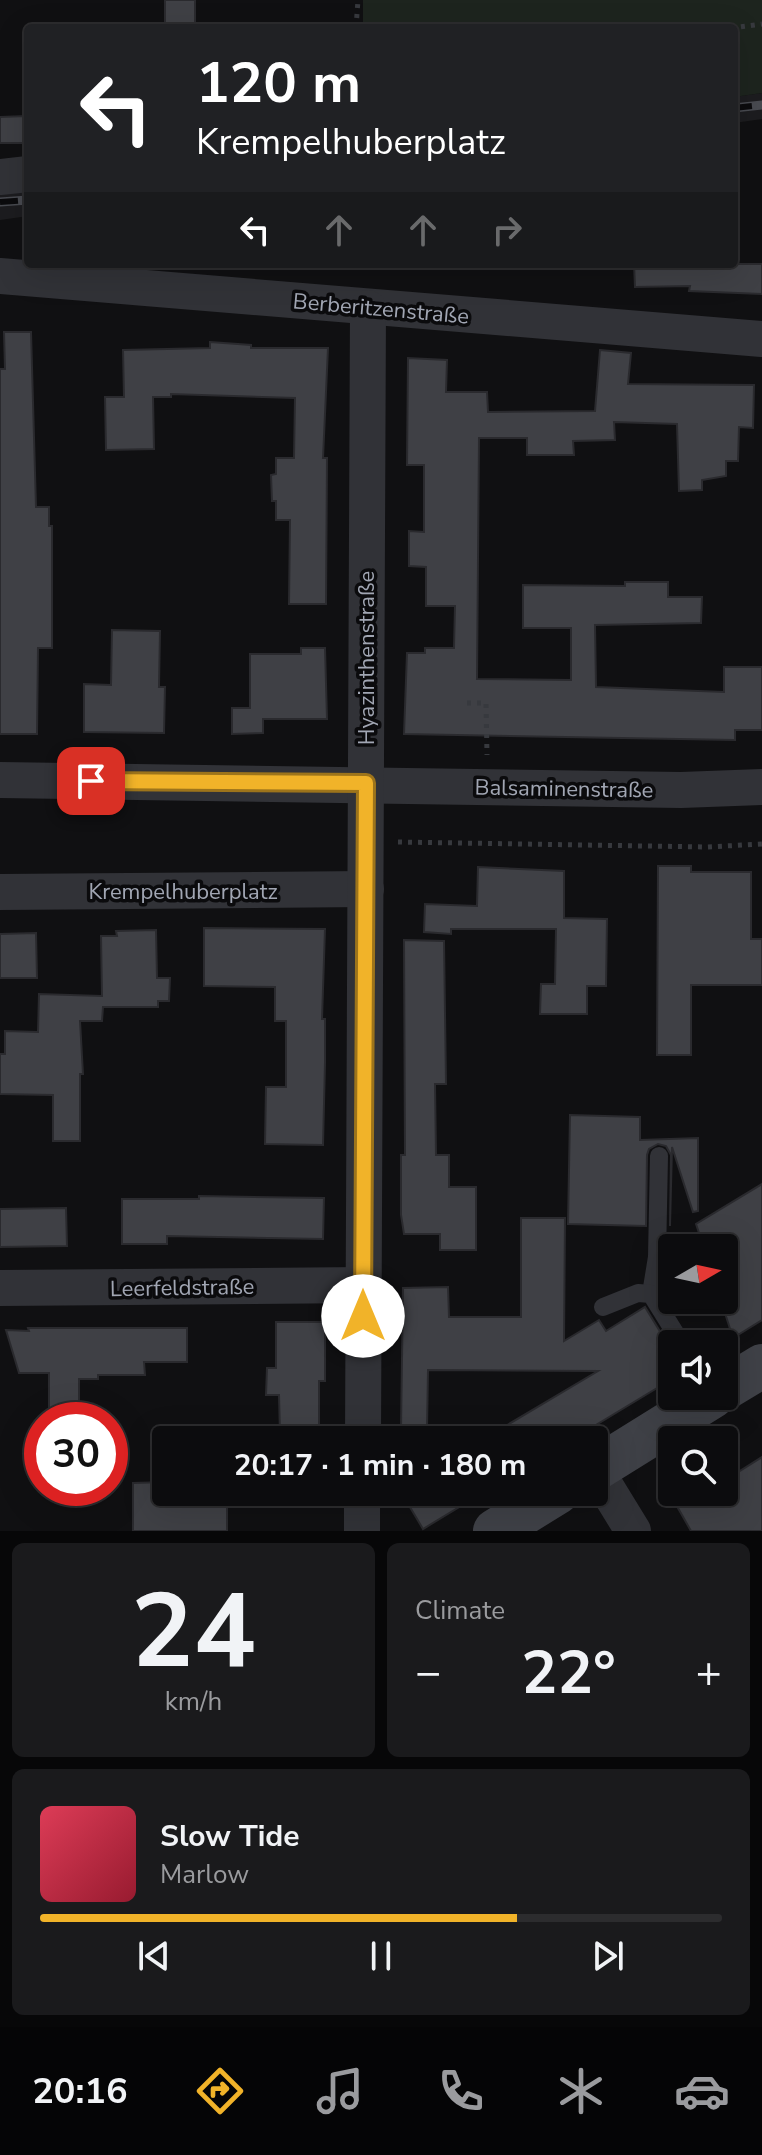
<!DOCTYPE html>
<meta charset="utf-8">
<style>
:root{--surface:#0c0c0e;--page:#1a1a1c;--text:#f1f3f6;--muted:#9a9b9e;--line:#2c2c2e;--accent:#f1b329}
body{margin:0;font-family:"Nunito Sans",sans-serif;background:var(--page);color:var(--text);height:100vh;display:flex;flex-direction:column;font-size:30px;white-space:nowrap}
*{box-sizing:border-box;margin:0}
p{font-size:26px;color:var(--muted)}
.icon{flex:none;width:44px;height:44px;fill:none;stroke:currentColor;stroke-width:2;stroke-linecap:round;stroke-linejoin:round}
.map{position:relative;height:1531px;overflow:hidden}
.side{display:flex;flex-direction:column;gap:12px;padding:12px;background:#070708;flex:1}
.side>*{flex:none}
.banner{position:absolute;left:24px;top:24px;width:714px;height:244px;border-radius:8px;box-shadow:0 8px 32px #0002,0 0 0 2px var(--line);background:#202124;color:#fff;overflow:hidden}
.needle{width:52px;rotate:81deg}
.fabs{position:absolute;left:658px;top:1234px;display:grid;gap:16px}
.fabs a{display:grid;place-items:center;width:80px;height:80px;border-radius:8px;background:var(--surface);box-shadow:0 8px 32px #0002,0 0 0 2px var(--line);font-size:40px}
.speed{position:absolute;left:24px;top:1402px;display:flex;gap:16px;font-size:40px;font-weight:700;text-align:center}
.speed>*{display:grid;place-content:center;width:104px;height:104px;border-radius:50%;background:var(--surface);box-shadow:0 8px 32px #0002,0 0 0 2px var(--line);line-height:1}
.speed .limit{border:12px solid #d22;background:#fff;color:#111}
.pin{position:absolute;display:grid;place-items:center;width:68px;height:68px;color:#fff;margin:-34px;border-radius:16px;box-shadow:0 4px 12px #0006}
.me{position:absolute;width:88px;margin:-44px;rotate:0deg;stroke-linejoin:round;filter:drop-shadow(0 0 6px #0008)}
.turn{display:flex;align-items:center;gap:28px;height:168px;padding:0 40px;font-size:36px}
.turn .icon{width:104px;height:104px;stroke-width:2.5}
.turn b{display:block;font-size:56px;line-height:68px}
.lanes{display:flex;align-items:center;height:76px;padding:0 40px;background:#0003;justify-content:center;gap:40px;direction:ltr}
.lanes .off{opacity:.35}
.big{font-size:60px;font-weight:700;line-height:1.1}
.side .tile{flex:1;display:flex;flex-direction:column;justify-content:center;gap:12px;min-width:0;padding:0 28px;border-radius:12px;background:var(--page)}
.side .dial{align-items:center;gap:0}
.dial b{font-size:104px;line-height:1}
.song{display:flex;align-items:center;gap:24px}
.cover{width:96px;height:96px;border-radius:12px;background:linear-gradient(135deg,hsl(350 70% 55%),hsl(350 70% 35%))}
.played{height:8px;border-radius:4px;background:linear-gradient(90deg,var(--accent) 70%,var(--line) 70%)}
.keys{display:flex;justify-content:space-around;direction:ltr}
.heat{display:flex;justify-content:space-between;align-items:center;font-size:44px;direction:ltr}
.side .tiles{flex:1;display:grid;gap:12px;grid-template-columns:1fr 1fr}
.tile:last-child{grid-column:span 2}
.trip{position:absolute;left:152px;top:1426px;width:456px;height:80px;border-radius:8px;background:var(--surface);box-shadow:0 8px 32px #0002,0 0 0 2px var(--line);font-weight:700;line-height:80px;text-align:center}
.menu{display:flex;height:128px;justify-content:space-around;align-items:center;background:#050506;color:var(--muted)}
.menu .icon{width:56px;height:56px}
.menu .active{color:var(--accent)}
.menu b{font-size:36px;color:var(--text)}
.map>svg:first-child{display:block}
.built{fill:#1c1c1f}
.green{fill:#1d241e}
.building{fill:#3f4045;stroke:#2a2a2e;stroke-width:2}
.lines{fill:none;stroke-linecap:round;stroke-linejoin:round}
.path{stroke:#37393e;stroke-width:5;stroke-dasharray:4 6;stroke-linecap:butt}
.lane{stroke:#313237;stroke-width:18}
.street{stroke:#313237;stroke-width:36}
.secondary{stroke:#3f4147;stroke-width:44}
.rail-casing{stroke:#484a50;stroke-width:9}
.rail{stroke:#0b0b0d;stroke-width:6;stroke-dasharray:18;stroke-linecap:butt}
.route-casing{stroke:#9d741b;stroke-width:20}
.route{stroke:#f1b329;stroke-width:14}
.labels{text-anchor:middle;stroke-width:7;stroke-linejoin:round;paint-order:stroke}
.street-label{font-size:22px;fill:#a1a6b3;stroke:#0b0b0d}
</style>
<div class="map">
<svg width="762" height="1531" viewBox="0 0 762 1531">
<rect width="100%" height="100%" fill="#101012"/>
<!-- built -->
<g class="built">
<path d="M 762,93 L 762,119 L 734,123 L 734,97 Z"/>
<path d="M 28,180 L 28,216 L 0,220 L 0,182 Z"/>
</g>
<!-- green -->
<path class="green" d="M 363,0 L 762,0 L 762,93 L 734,97 L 734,28 L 363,28 Z"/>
<!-- building -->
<g class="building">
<path d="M 165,0 L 195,0 L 195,25 L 165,24 Z"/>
<path d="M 26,116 L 27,143 L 0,143 L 0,117 Z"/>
<path d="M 634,264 L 762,264 L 762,294 L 689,291 L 690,286 L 635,287 Z"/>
<path d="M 4,332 L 31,332 L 36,507 L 49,507 L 49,526 L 52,526 L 52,648 L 38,648 L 37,734 L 0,734 L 0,369 L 5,369 Z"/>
<path d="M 210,342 L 251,345 L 251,348 L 328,348 L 323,458 L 327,458 L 326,604 L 289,604 L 290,520 L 276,520 L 276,501 L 272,501 L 271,475 L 276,474 L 276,458 L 294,458 L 295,398 L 171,394 L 171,397 L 153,397 L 154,449 L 106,450 L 105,397 L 124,397 L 123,350 L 210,348 Z"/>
<path d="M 600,350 L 631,353 L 628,384 L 754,385 L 753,428 L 739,427 L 738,461 L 726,461 L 726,476 L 702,480 L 702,490 L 679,491 L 677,424 L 614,422 L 615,440 L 573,441 L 574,455 L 527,455 L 527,438 L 479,438 L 477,679 L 571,680 L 571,628 L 523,628 L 523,585 L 625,586 L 625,582 L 668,582 L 668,597 L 702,597 L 701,623 L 595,625 L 596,687 L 724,692 L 724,667 L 762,667 L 762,730 L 735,730 L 735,740 L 404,734 L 407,653 L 425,653 L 425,648 L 454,648 L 455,606 L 426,606 L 426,567 L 409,566 L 409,531 L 424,532 L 424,465 L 407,465 L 408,358 L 447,360 L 446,392 L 487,392 L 488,412 L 595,411 Z"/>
<path d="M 112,630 L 160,631 L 159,687 L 165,687 L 164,733 L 84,732 L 84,684 L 111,685 Z"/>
<path d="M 301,648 L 325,648 L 327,719 L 263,719 L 263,733 L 232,734 L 232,708 L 250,708 L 250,654 L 301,654 Z"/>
<path d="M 658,866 L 691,866 L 691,872 L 751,872 L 751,939 L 762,939 L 762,985 L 691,985 L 691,1055 L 657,1055 Z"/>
<path d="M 478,867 L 564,871 L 564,918 L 607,919 L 606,986 L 587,986 L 587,1014 L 540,1014 L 541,984 L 555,984 L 556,929 L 451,929 L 451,934 L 424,932 L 425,904 L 477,906 Z"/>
<path d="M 204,928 L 325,929 L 322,1019 L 325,1019 L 325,1063 L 323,1145 L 265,1144 L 266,1087 L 286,1087 L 286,1021 L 275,1021 L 275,987 L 204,986 Z"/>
<path d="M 156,930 L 157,978 L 170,978 L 169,1001 L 158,1001 L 158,1007 L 103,1007 L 102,1021 L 80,1021 L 83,1074 L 80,1074 L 80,1141 L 53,1141 L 53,1095 L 0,1094 L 0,1054 L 5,1054 L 5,1031 L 38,1032 L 39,994 L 102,996 L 101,936 L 117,936 L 116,931 Z"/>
<path d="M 36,933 L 37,978 L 0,978 L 0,934 Z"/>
<path d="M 404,940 L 444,941 L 446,1084 L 435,1084 L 436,1155 L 449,1155 L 449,1187 L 476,1187 L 476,1250 L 440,1250 L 440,1234 L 404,1234 L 401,1215 L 401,1155 L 405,1155 Z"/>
<path d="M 570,1115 L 640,1117 L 640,1140 L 698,1138 L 698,1211 L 693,1212 L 672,1147 L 670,1226 L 671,1155 L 666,1146 L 658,1144 L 649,1149 L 647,1155 L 646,1226 L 568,1224 Z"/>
<path d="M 762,1184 L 762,1320 L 733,1338 L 724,1310 L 724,1248 L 704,1248 L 696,1224 Z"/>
<path d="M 199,1196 L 324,1198 L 323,1239 L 167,1236 L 167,1244 L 122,1244 L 122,1199 L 199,1199 Z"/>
<path d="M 66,1208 L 67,1246 L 0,1247 L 0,1209 Z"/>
<path d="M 521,1218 L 565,1218 L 564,1341 L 599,1320 L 606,1331 L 645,1307 L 672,1351 L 672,1379 L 571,1440 L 482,1440 L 598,1371 L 428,1370 L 427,1429 L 401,1429 L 403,1288 L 448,1287 L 449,1317 L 521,1317 Z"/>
<path d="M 276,1322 L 325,1322 L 325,1381 L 319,1381 L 319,1434 L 280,1434 L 279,1395 L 266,1395 L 267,1368 L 276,1368 Z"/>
<path d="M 28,1328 L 187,1328 L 187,1362 L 144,1362 L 145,1375 L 98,1375 L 98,1379 L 79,1379 L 79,1420 L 49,1420 L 49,1373 L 19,1373 L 6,1330 L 29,1331 Z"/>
<path d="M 762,1457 L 762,1531 L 691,1531 L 678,1508 L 705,1492 L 724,1492 L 724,1481 Z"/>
<path d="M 166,1482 L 166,1492 L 213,1492 L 213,1495 L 227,1495 L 227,1531 L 133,1531 L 133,1483 Z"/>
<path d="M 401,1492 L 484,1492 L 423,1529 Z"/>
</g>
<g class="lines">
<!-- path -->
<g class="path">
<path d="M 356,28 L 358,0"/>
<path d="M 731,28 L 762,24"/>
<path d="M 467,703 L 486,703 L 487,755"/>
<path d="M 398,842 L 707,847 L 762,844"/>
</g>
<!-- lane -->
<g class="lane">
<path d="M 651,1294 L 657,1257 L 659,1156"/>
<path d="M 603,1307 L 638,1293 L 651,1294 L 682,1344"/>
</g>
<!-- street -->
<g class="street">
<path d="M 0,177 L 28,174"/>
<path d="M 0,276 L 762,339"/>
<path d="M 0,780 L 681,790 L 762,787"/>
<path d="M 0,892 L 366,889"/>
<path d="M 0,1288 L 364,1285"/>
<path d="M 363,1440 L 368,308"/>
<path d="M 595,1469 L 633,1531"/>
<path d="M 362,1531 L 362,1492"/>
</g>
<!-- secondary -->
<g class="secondary">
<path d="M 724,1389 L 762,1366"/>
<path d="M 594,1470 L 713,1396"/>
<path d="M 495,1531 L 558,1492"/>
</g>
<!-- rail casing -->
<g class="rail-casing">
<g id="rail">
<path d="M 734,108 L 762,105"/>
<path d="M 0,202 L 28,200"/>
</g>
</g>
<!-- rail -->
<use href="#rail" class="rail"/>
</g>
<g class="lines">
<!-- route casing -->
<g class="route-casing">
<path id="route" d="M 91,781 L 366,783 L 363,1316"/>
</g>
<!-- route -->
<use href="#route" class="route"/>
</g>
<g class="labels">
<!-- street labels -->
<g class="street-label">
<text transform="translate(381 308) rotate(5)" y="8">Berberitzenstraße</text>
<text transform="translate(366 658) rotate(-90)" y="8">Hyazinthenstraße</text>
<text transform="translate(564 788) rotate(1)" y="8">Balsaminenstraße</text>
<text x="183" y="899">Krempelhuberplatz</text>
<text transform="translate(182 1287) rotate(-1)" y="8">Leerfeldstraße</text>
</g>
</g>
</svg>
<div class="fabs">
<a><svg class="needle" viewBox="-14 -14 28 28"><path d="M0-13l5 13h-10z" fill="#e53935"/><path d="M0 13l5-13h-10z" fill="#9a9b9e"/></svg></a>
<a><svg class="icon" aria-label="sound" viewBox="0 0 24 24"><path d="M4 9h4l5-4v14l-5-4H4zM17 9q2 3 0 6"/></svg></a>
<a><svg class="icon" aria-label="search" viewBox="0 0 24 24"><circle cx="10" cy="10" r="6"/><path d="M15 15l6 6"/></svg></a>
</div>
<div class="speed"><div class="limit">30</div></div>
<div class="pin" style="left:91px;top:781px;background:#d93025"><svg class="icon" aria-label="arrive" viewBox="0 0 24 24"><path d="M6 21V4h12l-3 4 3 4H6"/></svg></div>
<svg class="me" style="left:363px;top:1316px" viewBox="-20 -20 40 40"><circle r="19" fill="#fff"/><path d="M0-13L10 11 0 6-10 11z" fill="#f1b329"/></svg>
<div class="trip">20:17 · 1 min · 180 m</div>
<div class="banner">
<div class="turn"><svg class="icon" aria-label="left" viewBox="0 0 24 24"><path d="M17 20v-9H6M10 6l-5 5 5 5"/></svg><div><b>120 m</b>Krempelhuberplatz</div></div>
<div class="lanes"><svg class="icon" aria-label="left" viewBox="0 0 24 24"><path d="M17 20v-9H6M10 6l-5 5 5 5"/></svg><svg class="icon off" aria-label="ahead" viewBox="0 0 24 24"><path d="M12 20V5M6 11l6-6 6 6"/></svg><svg class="icon off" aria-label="ahead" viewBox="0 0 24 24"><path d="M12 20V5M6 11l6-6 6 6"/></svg><svg class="icon off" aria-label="right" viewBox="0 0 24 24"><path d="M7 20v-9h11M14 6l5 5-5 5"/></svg></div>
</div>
</div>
<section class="side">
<div class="tiles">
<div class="tile dial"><b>24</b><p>km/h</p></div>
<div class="tile"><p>Climate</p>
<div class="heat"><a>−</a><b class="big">22°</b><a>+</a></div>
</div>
<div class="tile">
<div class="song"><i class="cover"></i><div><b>Slow Tide</b><p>Marlow</p></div></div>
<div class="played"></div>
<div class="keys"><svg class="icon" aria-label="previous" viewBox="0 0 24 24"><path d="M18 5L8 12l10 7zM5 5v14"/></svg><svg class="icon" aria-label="pause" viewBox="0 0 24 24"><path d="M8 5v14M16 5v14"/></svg><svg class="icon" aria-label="next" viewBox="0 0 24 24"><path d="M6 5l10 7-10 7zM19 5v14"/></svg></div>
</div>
</div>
</section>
<nav class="menu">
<b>20:16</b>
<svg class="icon active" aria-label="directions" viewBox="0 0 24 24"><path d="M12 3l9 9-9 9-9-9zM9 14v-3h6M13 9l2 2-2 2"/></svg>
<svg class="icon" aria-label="music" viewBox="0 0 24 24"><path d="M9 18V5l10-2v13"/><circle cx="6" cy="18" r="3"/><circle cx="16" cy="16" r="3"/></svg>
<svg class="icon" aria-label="phone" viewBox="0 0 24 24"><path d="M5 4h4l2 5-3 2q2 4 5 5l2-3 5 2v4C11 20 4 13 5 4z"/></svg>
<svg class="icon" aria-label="climate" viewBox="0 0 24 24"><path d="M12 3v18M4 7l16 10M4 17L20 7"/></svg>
<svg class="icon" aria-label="car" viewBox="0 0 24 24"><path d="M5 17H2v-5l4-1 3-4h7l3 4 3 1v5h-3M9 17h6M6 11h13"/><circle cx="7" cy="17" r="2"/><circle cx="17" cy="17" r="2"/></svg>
</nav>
